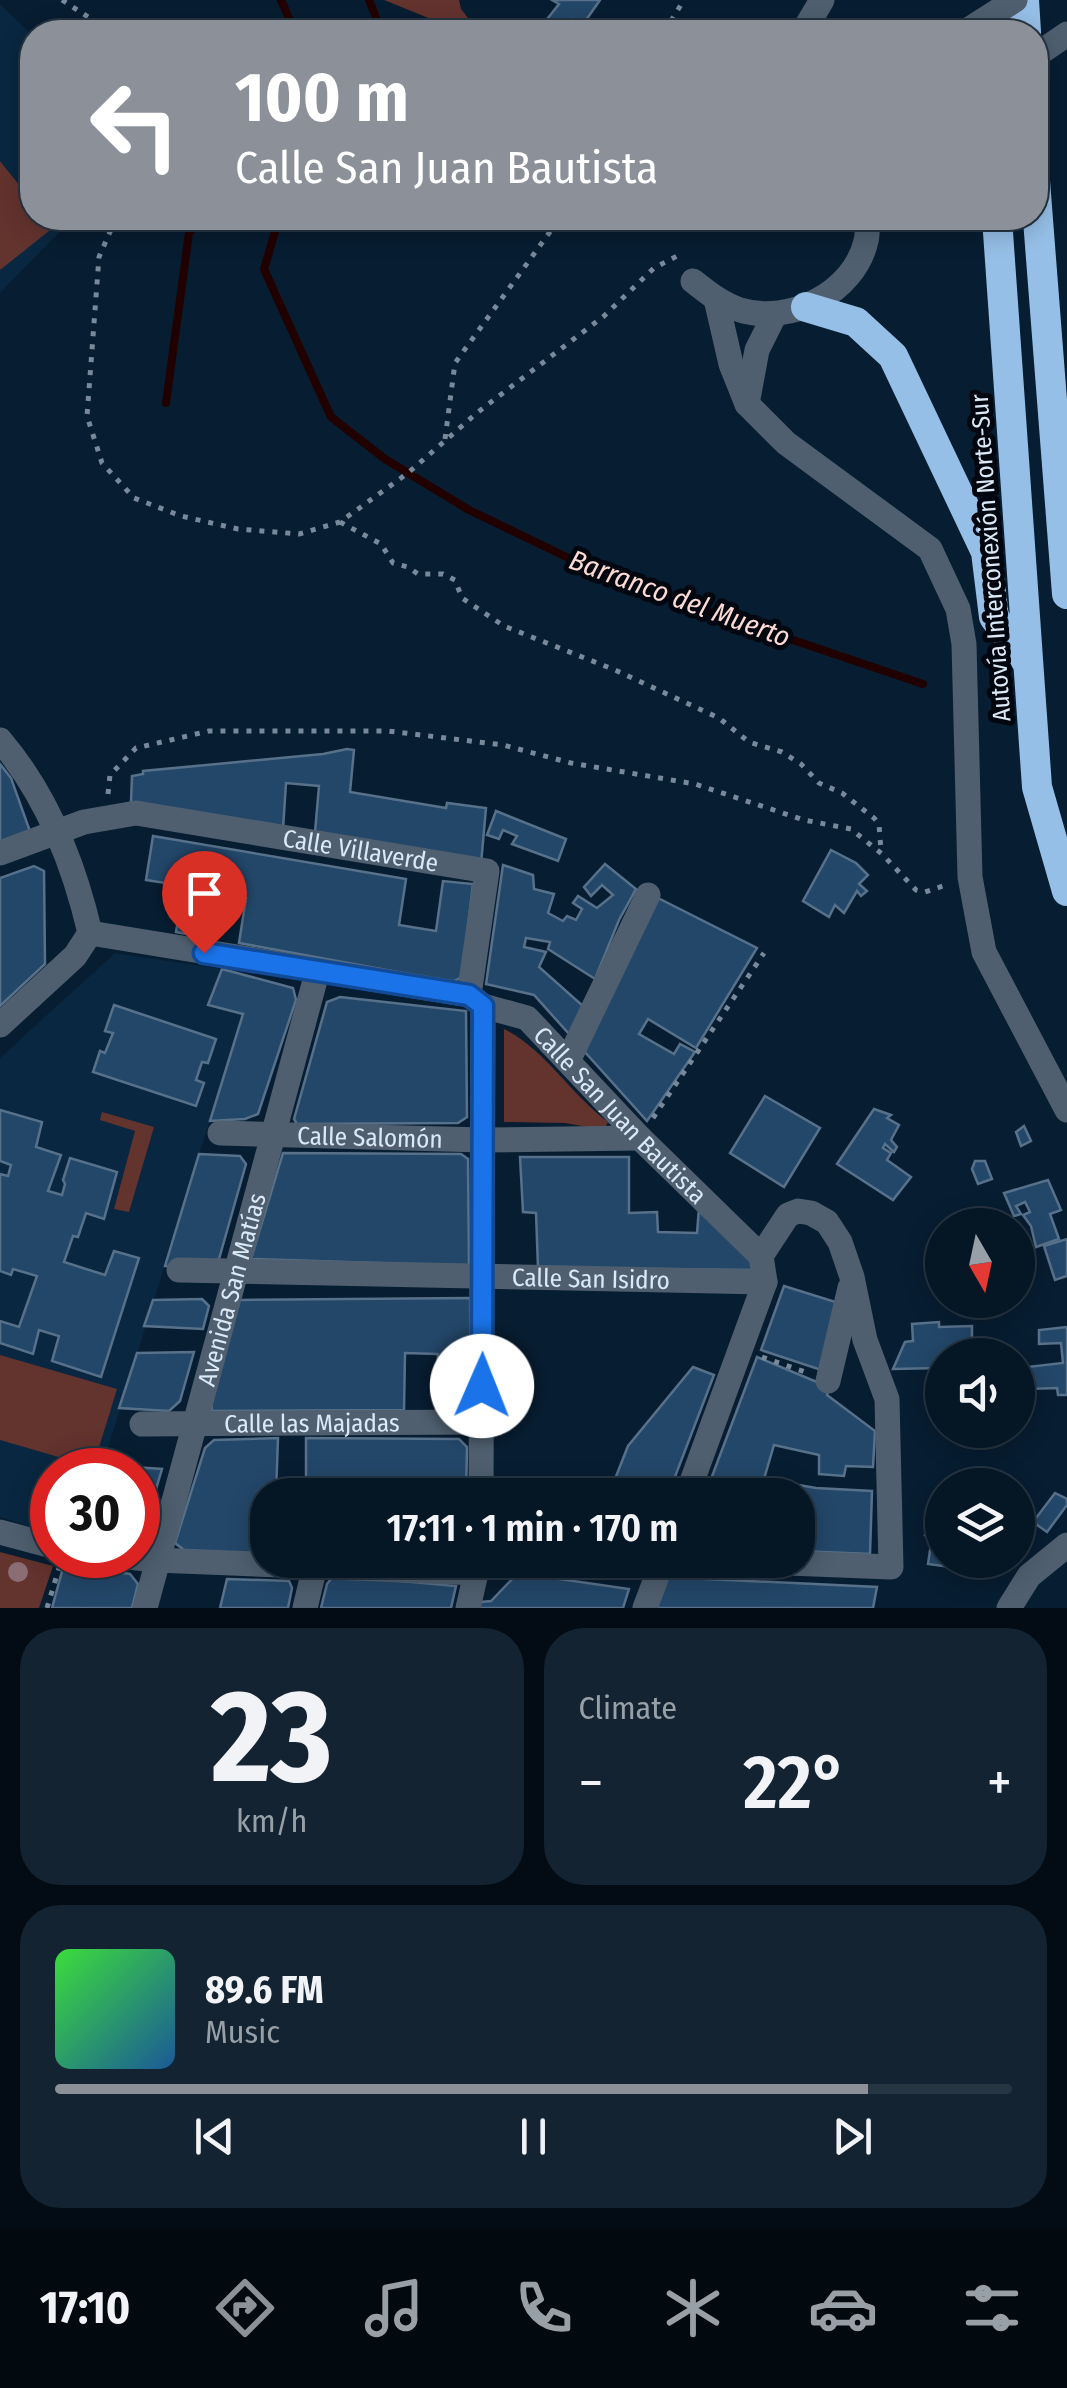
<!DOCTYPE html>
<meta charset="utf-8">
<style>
:root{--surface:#051625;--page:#132332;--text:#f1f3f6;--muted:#979fa7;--line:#263542;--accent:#8c9099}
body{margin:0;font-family:"Fira Sans Condensed",sans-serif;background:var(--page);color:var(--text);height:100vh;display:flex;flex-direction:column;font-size:38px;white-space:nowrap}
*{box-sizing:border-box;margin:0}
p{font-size:32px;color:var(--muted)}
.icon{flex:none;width:55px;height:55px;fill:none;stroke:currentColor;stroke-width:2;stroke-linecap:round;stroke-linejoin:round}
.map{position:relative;height:1608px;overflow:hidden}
.side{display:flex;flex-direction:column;gap:20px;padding:20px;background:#030c14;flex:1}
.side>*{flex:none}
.top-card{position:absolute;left:20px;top:20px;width:1028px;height:210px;border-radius:40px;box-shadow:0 5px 25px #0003,0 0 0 2px var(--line);background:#8c9099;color:#fff;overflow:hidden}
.needle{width:65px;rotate:171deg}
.fabs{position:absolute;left:925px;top:1208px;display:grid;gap:20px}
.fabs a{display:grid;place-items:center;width:110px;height:110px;border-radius:50%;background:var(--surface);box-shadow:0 5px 25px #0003,0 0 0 2px var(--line);font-size:50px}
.speed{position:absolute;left:30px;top:1448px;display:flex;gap:20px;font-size:50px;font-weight:700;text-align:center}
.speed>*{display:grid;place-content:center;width:130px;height:130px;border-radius:50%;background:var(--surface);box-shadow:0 5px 25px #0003,0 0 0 2px var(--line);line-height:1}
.speed .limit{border:15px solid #d22;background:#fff;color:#111}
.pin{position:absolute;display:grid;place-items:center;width:85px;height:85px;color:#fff;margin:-102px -42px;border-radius:50% 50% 50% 0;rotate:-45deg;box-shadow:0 0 10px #0007}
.pin .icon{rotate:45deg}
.me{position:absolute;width:110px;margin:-55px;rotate:1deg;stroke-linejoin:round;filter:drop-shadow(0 0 8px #0008)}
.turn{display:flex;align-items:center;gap:35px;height:210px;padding:0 50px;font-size:45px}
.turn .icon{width:130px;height:130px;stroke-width:2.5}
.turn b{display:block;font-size:70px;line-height:85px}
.big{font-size:75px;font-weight:600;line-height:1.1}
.side .card{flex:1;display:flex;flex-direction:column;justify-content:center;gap:15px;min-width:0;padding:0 35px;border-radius:40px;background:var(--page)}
.side .dial{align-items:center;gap:0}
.dial b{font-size:130px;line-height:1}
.song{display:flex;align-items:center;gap:30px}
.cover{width:120px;height:120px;border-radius:15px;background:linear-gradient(135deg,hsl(120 70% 55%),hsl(210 70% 35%))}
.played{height:10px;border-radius:5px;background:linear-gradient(90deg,var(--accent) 85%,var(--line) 85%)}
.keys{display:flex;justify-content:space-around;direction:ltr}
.heat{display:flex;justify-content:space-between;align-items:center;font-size:55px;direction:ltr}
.side .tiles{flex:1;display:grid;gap:20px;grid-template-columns:1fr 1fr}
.card:last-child{grid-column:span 2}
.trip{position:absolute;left:250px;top:1478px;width:565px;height:100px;border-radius:40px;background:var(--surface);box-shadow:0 5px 25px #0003,0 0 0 2px var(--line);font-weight:600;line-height:100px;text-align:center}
.menu{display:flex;height:160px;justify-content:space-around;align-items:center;background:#02090f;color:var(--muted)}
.menu .icon{width:70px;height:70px}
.menu .current{color:var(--accent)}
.menu b{font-size:45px;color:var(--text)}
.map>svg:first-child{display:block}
.built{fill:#092740}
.green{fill:#63332e}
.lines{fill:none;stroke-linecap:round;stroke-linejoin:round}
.stream{stroke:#210000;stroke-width:8}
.building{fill:#234769;stroke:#58718a;stroke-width:2.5}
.path{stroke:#77899a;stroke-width:5;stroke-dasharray:5 8;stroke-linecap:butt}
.minor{stroke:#4f5f6f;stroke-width:25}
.highway{stroke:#96bfe7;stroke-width:30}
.minor-bridge{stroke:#4f5f6f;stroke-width:25}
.tree{fill:#8a6e73}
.route-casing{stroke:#114b97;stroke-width:25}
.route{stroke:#1a73e8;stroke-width:18}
.labels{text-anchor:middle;stroke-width:10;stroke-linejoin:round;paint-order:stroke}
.street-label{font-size:25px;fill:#dbe9f7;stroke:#02070f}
.water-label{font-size:28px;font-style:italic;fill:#fedad5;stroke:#02070f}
</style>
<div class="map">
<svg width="1067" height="1608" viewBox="0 0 1067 1608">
<rect width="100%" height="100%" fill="#071d31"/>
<!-- built -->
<g class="built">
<path d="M 0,4 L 32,35 L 32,218 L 73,218 L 0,293 Z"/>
<path d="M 115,953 L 222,969 L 209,1005 L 243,1014 L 101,1470 L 52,1470 L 52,1533 L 0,1517 L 0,1058 Z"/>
</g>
<!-- green -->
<g class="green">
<path d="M 384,0 L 459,0 L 461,9 L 479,32 L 463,32 Z"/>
<path d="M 0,161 L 32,201 L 32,218 L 46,218 L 54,227 L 0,270 Z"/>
<path d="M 504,1029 C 546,1050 570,1094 608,1122 L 604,1130 L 565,1123 L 504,1122 Z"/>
<path d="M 102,1112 L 154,1127 L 129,1212 L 114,1209 L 135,1131 L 100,1120 Z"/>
<path d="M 0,1355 L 117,1389 L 93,1467 L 0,1440 Z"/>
<path d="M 0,1552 L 53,1566 L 39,1608 L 0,1608 Z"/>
</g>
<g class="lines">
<!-- stream -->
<g class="stream">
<path d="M 281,0 L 295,32"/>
<path d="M 369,0 L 382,32"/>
<path d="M 287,218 L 277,225 L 264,269 L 331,417 L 385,459 L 469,510 L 610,578 L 923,684"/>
<path d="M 166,403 L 189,233 L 202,218"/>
</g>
</g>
<!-- building -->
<g class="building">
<path d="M 552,0 L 600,0 L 584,23 L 571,19 L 564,32 L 554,32 L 544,23 L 559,4 Z"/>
<path d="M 347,749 L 354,750 L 350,792 L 446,808 L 447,803 L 486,808 L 481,864 L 315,832 L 319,786 L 286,783 L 283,829 L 131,802 L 132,776 L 143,774 L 143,771 L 323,754 Z"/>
<path d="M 0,764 L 11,778 L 32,837 L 0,848 Z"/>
<path d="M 496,811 L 566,839 L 558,861 L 512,844 L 517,836 L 503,830 L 499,839 L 487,835 Z"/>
<path d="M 153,836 L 406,879 L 399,925 L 436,931 L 443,881 L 473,884 L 462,977 L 452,982 L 239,943 L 246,898 L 215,893 L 207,938 L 176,932 L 184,886 L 146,880 Z"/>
<path d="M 831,850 L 856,863 L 868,875 L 859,884 L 867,891 L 861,896 L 857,891 L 844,913 L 835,905 L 829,917 L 803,901 Z"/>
<path d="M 605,864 L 636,889 L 619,920 L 595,979 L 548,949 L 550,942 L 526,938 L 524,947 L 546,952 L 539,967 L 583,1006 L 570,1035 L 534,995 L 486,984 L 503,865 L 533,875 L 534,889 L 554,894 L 548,913 L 563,921 L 567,916 L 576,920 L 582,909 L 573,903 L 578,896 L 597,908 L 613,895 L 602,885 L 591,896 L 584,887 Z"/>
<path d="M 34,866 L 44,871 L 45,964 L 0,1006 L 0,878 Z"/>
<path d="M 654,896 L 757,948 L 696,1048 L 648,1019 L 639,1034 L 674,1054 L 680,1044 L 695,1052 L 647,1121 L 584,1051 Z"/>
<path d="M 222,969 L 293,988 L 296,1000 L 258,1114 L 245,1119 L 210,1121 L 243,1014 L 208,1005 Z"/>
<path d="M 340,997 L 466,1011 L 467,1117 L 458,1123 L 297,1124 L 294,1119 L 327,1002 Z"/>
<path d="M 114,1005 L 216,1039 L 208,1063 L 202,1062 L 196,1080 L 204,1083 L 196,1106 L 93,1072 L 100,1051 L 105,1053 L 113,1033 L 105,1031 Z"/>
<path d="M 765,1096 L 820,1128 L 784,1187 L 730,1153 Z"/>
<path d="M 874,1109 L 891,1115 L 887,1118 L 899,1125 L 891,1140 L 897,1147 L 894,1152 L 885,1144 L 883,1148 L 891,1153 L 887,1160 L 911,1177 L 893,1200 L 837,1164 Z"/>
<path d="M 0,1110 L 42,1122 L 36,1147 L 61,1155 L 48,1191 L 62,1195 L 65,1184 L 63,1180 L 70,1158 L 117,1172 L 104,1219 L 86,1213 L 78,1237 L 73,1236 L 64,1262 L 105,1275 L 114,1251 L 139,1258 L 101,1377 L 52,1361 L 59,1336 L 39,1330 L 33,1354 L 0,1343 L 0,1321 L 19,1327 L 37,1276 L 13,1269 L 11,1275 L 0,1271 L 0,1174 L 8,1176 L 11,1165 L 0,1161 Z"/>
<path d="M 1024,1126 L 1031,1141 L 1021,1146 L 1016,1132 Z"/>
<path d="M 283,1153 L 461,1154 L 468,1159 L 469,1266 L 251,1259 Z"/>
<path d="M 199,1154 L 240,1156 L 246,1164 L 219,1259 L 212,1267 L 165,1266 Z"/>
<path d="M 520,1157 L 629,1157 L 629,1213 L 657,1212 L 658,1232 L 697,1233 L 699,1208 L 757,1261 L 754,1270 L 538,1268 L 536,1213 L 523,1212 Z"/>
<path d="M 975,1161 L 985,1161 L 992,1179 L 978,1184 L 972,1169 Z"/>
<path d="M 1048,1180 L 1061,1210 L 1050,1214 L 1059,1239 L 1036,1247 L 1031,1226 L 1023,1215 L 1030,1212 L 1025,1202 L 1016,1206 L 1021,1214 L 1014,1216 L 1004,1193 Z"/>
<path d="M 1067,1239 L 1067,1276 L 1055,1280 L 1044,1246 Z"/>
<path d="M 784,1286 L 842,1304 L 821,1370 L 761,1350 Z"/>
<path d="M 470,1298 L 471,1404 L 466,1411 L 436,1411 L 438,1354 L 405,1353 L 404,1410 L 212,1411 L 211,1399 L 239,1300 Z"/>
<path d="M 202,1299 L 209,1306 L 203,1329 L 144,1326 L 153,1300 Z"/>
<path d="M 939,1322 L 939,1327 L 972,1326 L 972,1355 L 942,1355 L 942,1387 L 940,1368 L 893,1369 L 905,1342 L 913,1341 L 912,1324 Z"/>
<path d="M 1067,1327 L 1067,1395 L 1058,1395 L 1057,1388 L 1028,1389 L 1027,1367 L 1063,1363 L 1061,1343 L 1039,1344 L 1039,1330 Z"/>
<path d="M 194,1352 L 180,1401 L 169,1411 L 119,1408 L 137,1353 Z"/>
<path d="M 757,1357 L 829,1387 L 827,1395 L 875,1431 L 873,1467 L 846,1466 L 844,1476 L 819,1474 L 819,1455 L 774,1445 L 764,1479 L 816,1488 L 872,1491 L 870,1554 L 798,1551 L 798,1495 L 705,1495 Z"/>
<path d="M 693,1367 L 714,1375 L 668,1495 L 614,1495 L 615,1479 L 628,1446 Z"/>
<path d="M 278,1438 L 276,1495 L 268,1495 L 268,1556 L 188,1553 L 175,1543 L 205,1448 L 214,1440 Z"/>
<path d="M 306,1438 L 459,1439 L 467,1447 L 466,1495 L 300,1495 L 306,1495 Z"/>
<path d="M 103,1465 L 162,1469 L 151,1506 L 138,1506 L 138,1470 L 101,1470 Z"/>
<path d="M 1055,1493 L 1067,1499 L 1067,1505 L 1047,1532 L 1033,1522 Z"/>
<path d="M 138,1506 L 151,1506 L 141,1545 L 138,1545 Z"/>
<path d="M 929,1512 L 942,1514 L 942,1560 L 952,1560 L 951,1567 L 928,1564 L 932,1537 L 925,1535 Z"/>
<path d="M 64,1564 L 130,1574 L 138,1584 L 132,1608 L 52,1608 Z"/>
<path d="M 518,1573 L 629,1589 L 623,1608 L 479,1608 L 481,1602 L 491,1601 Z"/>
<path d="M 334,1575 L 456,1586 L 451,1608 L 321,1608 L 327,1584 Z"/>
<path d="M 665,1577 L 877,1587 L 873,1608 L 654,1608 Z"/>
<path d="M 227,1579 L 289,1581 L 292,1588 L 288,1608 L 220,1608 Z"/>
</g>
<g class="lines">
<!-- path -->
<g class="path">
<path d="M 62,0 L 111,32"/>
<path d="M 664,32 L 684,0"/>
<path d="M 116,218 L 99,257 L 87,416 L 102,463 L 134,498 L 181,516 L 238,529 L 299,534 L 340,522 L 408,473 L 478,412 L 604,316 L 654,268 L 677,256"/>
<path d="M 445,439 L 455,363 L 560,218"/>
<path d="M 340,522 L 381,544 L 393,563 L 408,567 L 418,574 L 443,574 L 455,580 L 462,598 L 504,626 L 615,670 L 719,718 L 749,742 L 782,752 L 801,764 L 819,783 L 842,793 L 874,818 L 879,824 L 881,851"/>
<path d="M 108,794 L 110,775 L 136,748 L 209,731 L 388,731 L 503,745 L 571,763 L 695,784 L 804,820 L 851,829 L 882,854 L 916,890 L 925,892 L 949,884"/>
<path d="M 653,1118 L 764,953"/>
<path d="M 762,1357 L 808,1373"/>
<path d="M 47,1608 L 59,1568"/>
</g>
<!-- minor -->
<g class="minor">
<path d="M 803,32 L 822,0"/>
<path d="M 1035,56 L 1067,34"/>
<path d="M 693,281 C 708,293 722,304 740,310 C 790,325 854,293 866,241 C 868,234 867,225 867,218"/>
<path d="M 716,299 L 731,364 L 747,404 L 786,443 L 930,549 L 958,609 L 964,644 L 970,877 L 984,952 L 1067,1110"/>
<path d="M 747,404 L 757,350 L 775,314"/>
<path d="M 0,740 C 46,794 74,864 90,933"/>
<path id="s1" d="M 0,853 L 84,822 L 136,813 L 487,871 L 469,995"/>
<path id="s2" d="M 90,933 L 469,995 L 483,1006 L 527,1018 L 640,1138 L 761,1256 L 765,1282 L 687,1495"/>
<path d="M 0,1025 L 75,956 L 90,933"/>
<path d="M 568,1061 L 648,895"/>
<path id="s3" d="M 220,1133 L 483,1140 L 640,1138"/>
<path id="s4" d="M 179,1270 L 765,1282"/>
<path d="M 828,1381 L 850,1288"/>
<path id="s5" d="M 142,1424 L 481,1422"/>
<path d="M 481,1495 L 483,1006"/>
<path d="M 0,1532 L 52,1546"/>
<path d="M 109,1555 L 156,1560 L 477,1573"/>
<path d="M 715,1560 L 891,1567 L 887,1399 L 865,1340 L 852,1277 L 840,1242 L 827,1222 L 811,1213 L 798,1211 L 788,1215 L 761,1256"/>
<path id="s6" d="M 145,1608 L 317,973"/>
<path d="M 305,1608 L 315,1566"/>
<path d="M 468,1608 L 479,1560"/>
<path d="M 645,1608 L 663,1560"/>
<path d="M 1009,1608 L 1029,1576 L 1067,1545"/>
</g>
<!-- highway -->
<g class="highway">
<path d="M 1024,0 L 1026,32"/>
<path d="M 1035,181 L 1067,594"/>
<path d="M 997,218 L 1037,787 L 1067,891"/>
<path d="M 806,307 L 856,322 L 893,356 L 986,552 L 994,617 L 1027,662"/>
</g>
<!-- minor-bridge -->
<path class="minor-bridge" d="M 965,32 L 1015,0"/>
</g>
<!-- trees -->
<circle class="tree" cx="18" cy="1572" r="10"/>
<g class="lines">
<!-- route casing -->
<g class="route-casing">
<path id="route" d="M 204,953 L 469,995 L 483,1006 L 482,1386"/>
</g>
<!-- route -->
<use href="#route" class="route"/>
</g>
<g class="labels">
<!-- street labels -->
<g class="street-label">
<text transform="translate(990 558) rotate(-94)" y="9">Autovía Interconexión Norte-Sur</text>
<text dy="9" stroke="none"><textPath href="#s1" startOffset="370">Calle Villaverde</textPath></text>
<text dy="9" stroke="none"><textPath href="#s2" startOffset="582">Calle San Juan Bautista</textPath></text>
<text dy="9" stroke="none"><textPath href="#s3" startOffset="150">Calle Salomón</textPath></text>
<text dy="9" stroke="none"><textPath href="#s4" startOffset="412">Calle San Isidro</textPath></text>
<text dy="9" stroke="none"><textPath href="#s6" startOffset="330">Avenida San Matías</textPath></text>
<text dy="9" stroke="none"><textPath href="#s5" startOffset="170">Calle las Majadas</textPath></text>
</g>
<!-- water labels -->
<g class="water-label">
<text transform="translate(680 598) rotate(20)" y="10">Barranco del Muerto</text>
</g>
</g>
</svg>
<div class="fabs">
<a><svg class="needle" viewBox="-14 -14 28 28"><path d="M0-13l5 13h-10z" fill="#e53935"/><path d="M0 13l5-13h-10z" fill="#979fa7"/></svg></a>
<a><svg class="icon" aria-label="sound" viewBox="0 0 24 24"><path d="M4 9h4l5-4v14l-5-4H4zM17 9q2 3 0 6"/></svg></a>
<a><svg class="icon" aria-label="layers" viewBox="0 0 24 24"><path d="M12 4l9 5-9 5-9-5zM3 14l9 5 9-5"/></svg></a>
</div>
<div class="speed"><div class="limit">30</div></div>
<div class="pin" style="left:204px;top:953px;background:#d93025"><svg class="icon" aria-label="arrive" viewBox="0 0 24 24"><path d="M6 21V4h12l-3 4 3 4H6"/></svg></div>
<svg class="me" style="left:482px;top:1386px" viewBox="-20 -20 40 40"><circle r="19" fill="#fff"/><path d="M0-13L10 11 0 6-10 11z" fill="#1a73e8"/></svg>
<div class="trip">17:11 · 1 min · 170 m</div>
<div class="top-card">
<div class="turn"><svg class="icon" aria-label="left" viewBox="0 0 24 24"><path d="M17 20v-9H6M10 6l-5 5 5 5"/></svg><div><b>100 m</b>Calle San Juan Bautista</div></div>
</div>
</div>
<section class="side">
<div class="tiles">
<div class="card dial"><b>23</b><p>km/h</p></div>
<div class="card"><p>Climate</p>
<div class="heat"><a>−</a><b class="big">22°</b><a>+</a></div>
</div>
<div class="card">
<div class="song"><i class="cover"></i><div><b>89.6 FM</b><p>Music</p></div></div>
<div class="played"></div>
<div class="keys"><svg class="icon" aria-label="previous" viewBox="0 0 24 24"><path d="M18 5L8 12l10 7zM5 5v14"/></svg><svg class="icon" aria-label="pause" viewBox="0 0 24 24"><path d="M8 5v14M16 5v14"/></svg><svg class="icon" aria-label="next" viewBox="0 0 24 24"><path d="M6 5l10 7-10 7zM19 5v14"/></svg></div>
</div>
</div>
</section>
<nav class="menu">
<b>17:10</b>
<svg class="icon current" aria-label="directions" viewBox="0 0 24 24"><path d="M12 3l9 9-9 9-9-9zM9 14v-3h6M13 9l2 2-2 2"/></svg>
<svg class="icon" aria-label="music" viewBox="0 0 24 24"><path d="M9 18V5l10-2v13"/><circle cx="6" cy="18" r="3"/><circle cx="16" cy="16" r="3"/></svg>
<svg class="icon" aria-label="phone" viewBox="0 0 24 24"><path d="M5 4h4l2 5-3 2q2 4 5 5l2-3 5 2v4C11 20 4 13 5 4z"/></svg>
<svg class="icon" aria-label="climate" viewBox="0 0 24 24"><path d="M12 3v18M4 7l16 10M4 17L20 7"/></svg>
<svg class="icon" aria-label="car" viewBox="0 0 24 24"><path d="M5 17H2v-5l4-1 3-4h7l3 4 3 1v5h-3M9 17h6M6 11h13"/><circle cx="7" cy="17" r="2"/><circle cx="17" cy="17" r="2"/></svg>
<svg class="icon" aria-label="filters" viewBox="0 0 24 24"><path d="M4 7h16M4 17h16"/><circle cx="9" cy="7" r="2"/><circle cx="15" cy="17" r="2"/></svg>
</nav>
